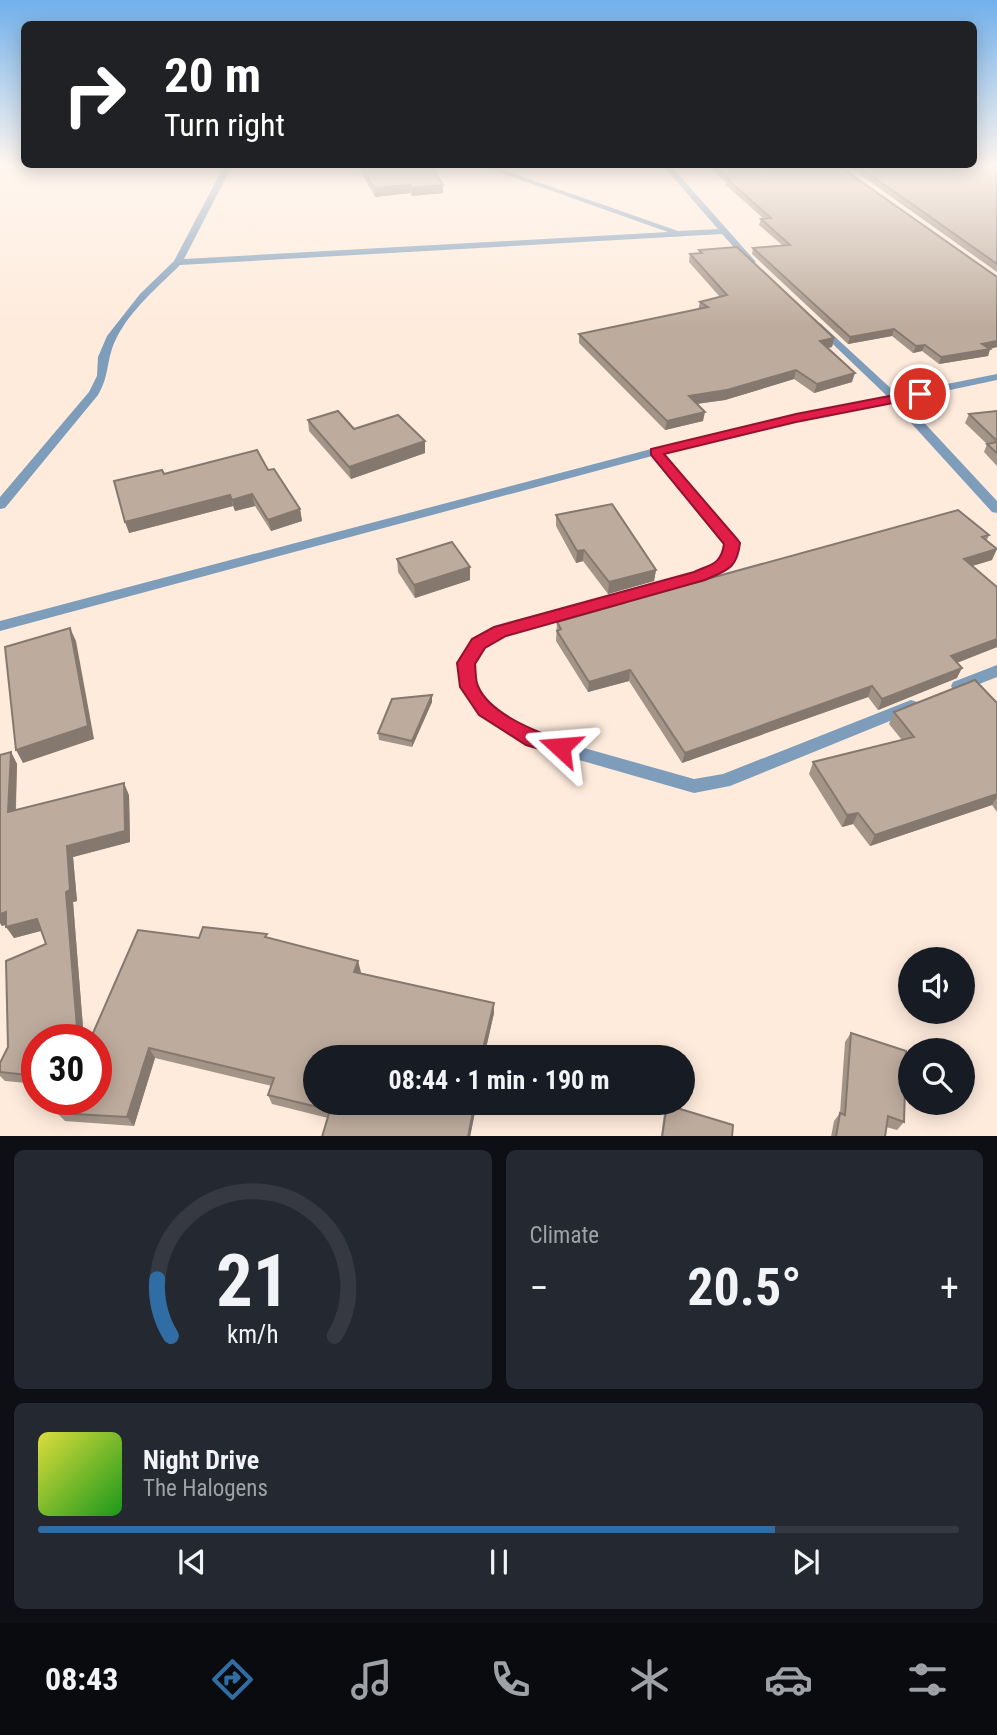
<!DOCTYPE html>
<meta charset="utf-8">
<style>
:root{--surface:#171b24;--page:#242831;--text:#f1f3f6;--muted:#9ea1a6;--line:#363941;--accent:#2f6da4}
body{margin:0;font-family:"Roboto Condensed",sans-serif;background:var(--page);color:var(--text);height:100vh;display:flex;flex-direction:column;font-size:26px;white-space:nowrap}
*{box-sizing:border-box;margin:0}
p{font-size:23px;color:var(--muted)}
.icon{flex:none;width:38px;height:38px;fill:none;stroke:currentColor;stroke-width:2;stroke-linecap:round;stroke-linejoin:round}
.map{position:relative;height:1136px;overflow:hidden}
.drawer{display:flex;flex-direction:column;gap:14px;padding:14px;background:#0d0f14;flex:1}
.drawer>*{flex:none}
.hud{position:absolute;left:21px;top:21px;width:956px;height:147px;border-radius:10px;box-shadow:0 4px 18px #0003;background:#202124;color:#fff;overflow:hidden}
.buttons{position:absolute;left:898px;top:947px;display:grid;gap:14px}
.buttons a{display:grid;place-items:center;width:77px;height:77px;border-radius:50%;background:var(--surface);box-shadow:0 4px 18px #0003;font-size:35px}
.speed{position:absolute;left:21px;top:1024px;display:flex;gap:14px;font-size:35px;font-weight:700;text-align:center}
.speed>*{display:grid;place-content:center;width:91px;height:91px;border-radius:50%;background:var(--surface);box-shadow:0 4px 18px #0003;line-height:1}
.speed .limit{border:10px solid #d22;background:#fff;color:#111}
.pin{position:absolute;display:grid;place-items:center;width:60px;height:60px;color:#fff;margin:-30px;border:4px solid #fff;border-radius:50%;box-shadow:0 2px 7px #0007}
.me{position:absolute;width:77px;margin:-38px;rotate:289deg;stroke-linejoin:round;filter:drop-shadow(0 0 5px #0008)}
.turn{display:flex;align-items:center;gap:24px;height:147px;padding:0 28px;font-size:32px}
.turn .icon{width:91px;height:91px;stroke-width:2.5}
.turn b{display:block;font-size:49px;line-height:60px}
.big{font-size:52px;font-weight:700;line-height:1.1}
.drawer .widget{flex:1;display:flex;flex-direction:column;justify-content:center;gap:10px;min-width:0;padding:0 24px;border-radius:10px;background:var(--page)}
.drawer .dial{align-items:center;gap:0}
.dial svg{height:182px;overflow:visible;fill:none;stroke:var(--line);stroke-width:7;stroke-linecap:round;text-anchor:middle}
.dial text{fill:var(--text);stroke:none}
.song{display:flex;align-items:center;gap:21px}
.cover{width:84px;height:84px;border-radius:10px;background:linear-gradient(135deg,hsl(60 70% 55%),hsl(120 70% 35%))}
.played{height:7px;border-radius:4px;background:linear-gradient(90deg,var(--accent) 80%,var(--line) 80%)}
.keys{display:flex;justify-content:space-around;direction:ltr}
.heat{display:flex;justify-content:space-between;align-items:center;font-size:38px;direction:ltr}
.drawer .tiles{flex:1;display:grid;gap:14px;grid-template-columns:1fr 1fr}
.widget:last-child{grid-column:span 2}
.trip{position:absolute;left:303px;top:1045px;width:392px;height:70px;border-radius:35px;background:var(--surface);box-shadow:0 4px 18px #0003;font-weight:700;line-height:70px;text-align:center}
.dock{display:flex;height:112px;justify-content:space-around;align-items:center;background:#090b0e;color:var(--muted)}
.dock .icon{width:49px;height:49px}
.dock .on{color:var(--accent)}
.dock b{font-size:32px;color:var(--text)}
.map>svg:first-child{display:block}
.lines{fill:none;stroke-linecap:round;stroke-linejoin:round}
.street{fill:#7e9dbb;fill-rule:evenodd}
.wall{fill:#a39488}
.shaded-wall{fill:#84786f}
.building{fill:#bdac9e;stroke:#84786f;stroke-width:2}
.route{fill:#e11d48;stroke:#92132f;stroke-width:2}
</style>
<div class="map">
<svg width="997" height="1137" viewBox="0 0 997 1137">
<rect width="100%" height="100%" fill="#feebdc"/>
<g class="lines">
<!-- street -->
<g class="street">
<path d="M 224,166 L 232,166 L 184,259 L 668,232 L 481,166 L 492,166 L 678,231 L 718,229 L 663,166 L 671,166 L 756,262 L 749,264 L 722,234 L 180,265 C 158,287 130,310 116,339 C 106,359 110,375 98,395 L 5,508 L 0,509 L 0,497 L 89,392 L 97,376 L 98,357 L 107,336 L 140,294 L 174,261 Z"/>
<path d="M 820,323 L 897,394 L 997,374 L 997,380 L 903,400 L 997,501 L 997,513 L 992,512 L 892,402 L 796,421 L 663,454 L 739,543 C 735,564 723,572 704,579 L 505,635 L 484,648 L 474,664 L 477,686 L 491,705 L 538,735 L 694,779 L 723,774 L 911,700 L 917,702 L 919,706 L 917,710 L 730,786 L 694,793 L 527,745 L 479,715 L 461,687 L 458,663 L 474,640 L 495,627 L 694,573 C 710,566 721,561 725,544 L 652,456 L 0,631 L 0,621 L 651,449 L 796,415 L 887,396 L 816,328 L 816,324 Z"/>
<path d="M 997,665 L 997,677 L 959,692 L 953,690 L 951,686 L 953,682 Z"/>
</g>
</g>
<!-- wall -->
<g class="wall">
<path d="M 357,166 L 431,166 L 443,185 L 443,193 L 412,196 L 410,193 L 375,197 Z"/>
<path d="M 713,166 L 839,166 L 997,277 L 997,347 L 990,349 L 988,356 L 939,364 L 922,351 L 913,353 L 892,336 L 848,344 L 752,254 L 753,248 L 782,245 L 759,225 L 761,219 L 764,219 L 726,185 L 726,182 L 713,171 L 714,167 Z"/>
<path d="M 848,166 L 997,166 L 997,272 Z"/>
<path d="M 699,250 L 834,338 L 832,347 L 827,348 L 852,382 L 814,393 L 794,379 L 725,400 L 697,404 L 703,421 L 665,430 L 579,343 L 579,334 L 698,310 L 700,302 L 720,297 L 689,262 L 690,254 L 699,253 Z"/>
<path d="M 997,411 L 997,466 L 984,452 L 987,444 L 965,423 L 969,414 Z"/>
<path d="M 308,420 L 425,453 L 351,479 L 309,431 Z"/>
<path d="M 268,470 L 300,509 L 302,521 L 271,531 L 255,506 L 235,511 L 233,506 L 129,533 L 164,474 Z"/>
<path d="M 556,515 L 656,570 L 654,581 L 608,594 L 583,561 L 576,563 L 556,526 Z"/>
<path d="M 989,535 L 987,540 L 992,560 L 972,566 L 997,647 L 957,663 L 957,678 L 878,710 L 868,697 L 682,763 L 629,681 L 588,692 L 556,641 L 557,622 L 617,605 L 618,596 L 671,589 Z"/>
<path d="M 397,559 L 470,567 L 470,580 L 415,598 L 398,572 Z"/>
<path d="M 432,695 L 432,702 L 412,747 L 379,740 L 378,733 Z"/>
<path d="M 997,703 L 997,812 L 992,805 L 870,846 L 853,824 L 842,827 L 809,774 L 813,762 L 902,740 L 889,724 L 894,712 Z"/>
<path d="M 11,752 L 17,764 L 16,810 L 129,795 L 130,842 L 73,857 L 77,901 L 73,902 L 84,1040 L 37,1040 L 37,1084 L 5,1081 L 0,1076 L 0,1063 L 8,1047 L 46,944 L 41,931 L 14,938 L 6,925 L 2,926 L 0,923 L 0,755 Z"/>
<path d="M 199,938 L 268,938 L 358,961 L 360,973 L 494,1003 L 494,1013 L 484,1057 L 315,1057 L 315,1102 L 477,1102 L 470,1137 L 328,1118 L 272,1104 L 268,1095 L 272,1086 L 155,1058 L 134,1126 L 65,1121 L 57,1113 Z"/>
<path d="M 851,1033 L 904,1122 L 897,1130 L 886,1127 L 885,1137 L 831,1137 L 834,1121 L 840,1113 L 845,1042 Z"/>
<path d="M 667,1105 L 732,1137 L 661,1137 L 664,1113 Z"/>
</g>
<!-- shaded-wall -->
<g class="shaded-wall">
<path d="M 410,185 L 410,193 L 375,197 L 374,188 Z"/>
<path d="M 443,185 L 443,193 L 412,196 L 412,188 Z"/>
<path d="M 894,329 L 892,336 L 848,344 L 850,337 Z"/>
<path d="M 834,338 L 832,347 L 817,350 L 820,341 Z"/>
<path d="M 997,341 L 997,347 L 980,351 L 982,344 Z"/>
<path d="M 925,345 L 922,351 L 913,353 L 916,346 Z"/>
<path d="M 990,349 L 988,356 L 939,364 L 941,357 Z"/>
<path d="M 796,370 L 794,379 L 725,400 L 687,405 L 689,396 Z"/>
<path d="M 855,373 L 852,382 L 814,393 L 817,384 Z"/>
<path d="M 705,412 L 703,421 L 665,430 L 667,421 Z"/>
<path d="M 425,441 L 425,453 L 351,479 L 349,467 Z"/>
<path d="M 252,494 L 255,506 L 235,511 L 232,500 Z"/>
<path d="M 230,495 L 233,506 L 129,533 L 125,522 Z"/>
<path d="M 300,509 L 302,521 L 271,531 L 268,520 Z"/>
<path d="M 997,549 L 992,560 L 959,570 L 964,559 Z"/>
<path d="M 584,550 L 583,561 L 576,563 L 577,551 Z"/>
<path d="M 470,567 L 470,580 L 415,598 L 414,585 Z"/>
<path d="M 656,570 L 654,581 L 608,594 L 609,582 Z"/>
<path d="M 70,628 L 76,641 L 94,739 L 23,763 L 16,750 Z"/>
<path d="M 997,639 L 997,647 L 946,667 L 951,656 Z"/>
<path d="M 962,668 L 957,678 L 878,710 L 882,699 Z"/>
<path d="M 630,670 L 629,681 L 588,692 L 589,682 Z"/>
<path d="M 872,686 L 868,697 L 682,763 L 685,753 Z"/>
<path d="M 432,695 L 432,702 L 412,747 L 412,741 Z"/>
<path d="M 11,752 L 17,764 L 15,823 L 8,812 Z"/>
<path d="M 124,783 L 129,795 L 130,842 L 73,857 L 77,901 L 73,902 L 84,1040 L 78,1040 L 66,892 L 67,846 Z"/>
<path d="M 997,794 L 997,797 L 992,805 L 870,846 L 875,835 Z"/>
<path d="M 858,813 L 853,824 L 842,827 L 847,815 Z"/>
<path d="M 6,912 L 13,922 L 2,926 L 0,923 L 0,914 Z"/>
<path d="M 37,919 L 44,930 L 14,938 L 6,927 Z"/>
<path d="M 358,961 L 361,972 L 357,982 L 354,972 Z"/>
<path d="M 494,1003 L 494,1013 L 484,1057 L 481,1057 Z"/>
<path d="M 149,1048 L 155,1058 L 134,1126 L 127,1117 Z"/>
<path d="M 475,1102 L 477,1102 L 470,1137 L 468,1137 Z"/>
</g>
<!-- building -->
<g class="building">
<path d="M 361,166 L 431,166 L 443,185 L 412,188 L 410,185 L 374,188 Z"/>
<path d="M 714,166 L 839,166 L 997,277 L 997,341 L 982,344 L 990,349 L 941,357 L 925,345 L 916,346 L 894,329 L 850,337 L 753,248 L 790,245 L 761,219 L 771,218 L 727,179 L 730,179 Z"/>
<path d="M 858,166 L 997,166 L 997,264 Z"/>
<path d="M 737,247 L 834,338 L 820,341 L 855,373 L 817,384 L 796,370 L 727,390 L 689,396 L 705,412 L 667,421 L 579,334 L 708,307 L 700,302 L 727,295 L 690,254 L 702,253 L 699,250 Z"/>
<path d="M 338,411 L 354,429 L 398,415 L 425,441 L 349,467 L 308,420 Z"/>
<path d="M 997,411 L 997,441 L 969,414 Z"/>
<path d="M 997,442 L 997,453 L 987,444 Z"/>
<path d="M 257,450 L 268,470 L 274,469 L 300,509 L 268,520 L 252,494 L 232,500 L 230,495 L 125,522 L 114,481 L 162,470 L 164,474 Z"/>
<path d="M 612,504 L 656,570 L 609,582 L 584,550 L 577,551 L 556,515 Z"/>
<path d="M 958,510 L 989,535 L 982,537 L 997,549 L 964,559 L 997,587 L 997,639 L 951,656 L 962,668 L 882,699 L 872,686 L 685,753 L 630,670 L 589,682 L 557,631 L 561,629 L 557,622 L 624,603 L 618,596 L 665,583 L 671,589 Z"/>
<path d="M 452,542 L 470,567 L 414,585 L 397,559 Z"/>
<path d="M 70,628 L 88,726 L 16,750 L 5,647 Z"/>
<path d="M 975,680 L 997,703 L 997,794 L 875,835 L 858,813 L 847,815 L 813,762 L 914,737 L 894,712 Z"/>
<path d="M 432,695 L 412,741 L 378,733 L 392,699 Z"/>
<path d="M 11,752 L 8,812 L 124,783 L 125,831 L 67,846 L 70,890 L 66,892 L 78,1040 L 37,1040 L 37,1076 L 0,1072 L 0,1063 L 8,1047 L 6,961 L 46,944 L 37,919 L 6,927 L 6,912 L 0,914 L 0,755 Z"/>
<path d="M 203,927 L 267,934 L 265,937 L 358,961 L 354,972 L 494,1003 L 481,1057 L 315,1057 L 315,1102 L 475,1102 L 468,1137 L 322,1137 L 330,1110 L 268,1095 L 274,1078 L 149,1048 L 127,1117 L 57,1113 L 63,1099 L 96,1099 L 96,1040 L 90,1040 L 138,930 L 199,938 Z"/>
<path d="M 851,1033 L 906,1051 L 904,1122 L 888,1116 L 885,1137 L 836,1137 L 840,1113 L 845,1115 Z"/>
<path d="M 667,1105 L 733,1125 L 732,1137 L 662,1137 Z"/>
</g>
<!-- sky -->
<linearGradient id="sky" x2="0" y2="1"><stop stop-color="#71b0eb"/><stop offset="0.51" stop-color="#fff6ef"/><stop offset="1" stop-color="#fff6ef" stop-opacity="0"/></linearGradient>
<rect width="997" height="325" fill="url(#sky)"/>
<!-- route -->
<path class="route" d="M 920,390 L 924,392 L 924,397 L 796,422 L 664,454 L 737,539 L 740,543 C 737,569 727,570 705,580 L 506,636 L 485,648 L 475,664 C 476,671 475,680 478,686 C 490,715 539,733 567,742 L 569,747 L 567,753 L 560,755 L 526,745 L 479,715 L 460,687 L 457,663 L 472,639 L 494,627 L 694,572 C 711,564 721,565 724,544 L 651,455 L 651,449 L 796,414 Z"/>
</svg>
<div class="buttons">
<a><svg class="icon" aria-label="sound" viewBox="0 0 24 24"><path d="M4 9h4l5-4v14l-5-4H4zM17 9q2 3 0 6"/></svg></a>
<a><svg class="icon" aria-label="search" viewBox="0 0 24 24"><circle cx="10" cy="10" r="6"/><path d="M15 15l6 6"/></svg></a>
</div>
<div class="speed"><div class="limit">30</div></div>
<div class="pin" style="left:920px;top:394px;background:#d93025"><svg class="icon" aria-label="arrive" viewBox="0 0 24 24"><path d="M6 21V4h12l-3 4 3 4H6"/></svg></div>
<svg class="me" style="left:560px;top:747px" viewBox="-20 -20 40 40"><path d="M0-17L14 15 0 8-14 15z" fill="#e11d48" stroke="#fff" stroke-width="4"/></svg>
<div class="trip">08:44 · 1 min · 190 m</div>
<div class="hud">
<div class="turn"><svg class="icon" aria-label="right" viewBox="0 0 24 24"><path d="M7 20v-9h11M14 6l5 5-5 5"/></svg><div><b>20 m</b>Turn right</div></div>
</div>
</div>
<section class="drawer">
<div class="tiles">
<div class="widget dial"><svg viewBox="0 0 100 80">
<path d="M14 69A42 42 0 1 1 86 69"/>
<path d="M14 69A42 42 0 0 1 8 44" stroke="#2f6da4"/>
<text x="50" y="56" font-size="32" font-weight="700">21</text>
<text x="50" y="72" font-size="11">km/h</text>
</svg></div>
<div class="widget"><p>Climate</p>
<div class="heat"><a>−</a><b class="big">20.5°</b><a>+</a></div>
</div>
<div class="widget">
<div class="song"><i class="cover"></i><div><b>Night Drive</b><p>The Halogens</p></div></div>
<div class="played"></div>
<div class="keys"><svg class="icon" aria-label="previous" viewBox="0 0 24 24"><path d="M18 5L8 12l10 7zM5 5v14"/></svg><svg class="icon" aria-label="pause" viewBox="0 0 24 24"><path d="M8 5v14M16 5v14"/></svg><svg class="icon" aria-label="next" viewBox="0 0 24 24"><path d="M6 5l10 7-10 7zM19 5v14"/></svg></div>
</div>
</div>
</section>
<nav class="dock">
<b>08:43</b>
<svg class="icon on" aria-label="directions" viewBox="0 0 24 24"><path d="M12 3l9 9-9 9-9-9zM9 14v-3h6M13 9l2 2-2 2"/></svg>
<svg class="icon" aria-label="music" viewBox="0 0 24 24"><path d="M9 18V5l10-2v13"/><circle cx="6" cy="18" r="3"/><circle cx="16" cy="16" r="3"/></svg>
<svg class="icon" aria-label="phone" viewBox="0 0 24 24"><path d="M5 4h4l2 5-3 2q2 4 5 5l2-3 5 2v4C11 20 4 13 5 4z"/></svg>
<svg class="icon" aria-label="climate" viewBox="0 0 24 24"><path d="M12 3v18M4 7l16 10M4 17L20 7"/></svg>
<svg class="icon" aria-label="car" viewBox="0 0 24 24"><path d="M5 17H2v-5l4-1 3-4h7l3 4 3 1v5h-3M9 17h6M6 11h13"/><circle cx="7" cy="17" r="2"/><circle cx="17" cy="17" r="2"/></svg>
<svg class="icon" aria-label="filters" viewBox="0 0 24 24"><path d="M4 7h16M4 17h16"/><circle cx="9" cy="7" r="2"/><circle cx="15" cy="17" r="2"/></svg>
</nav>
